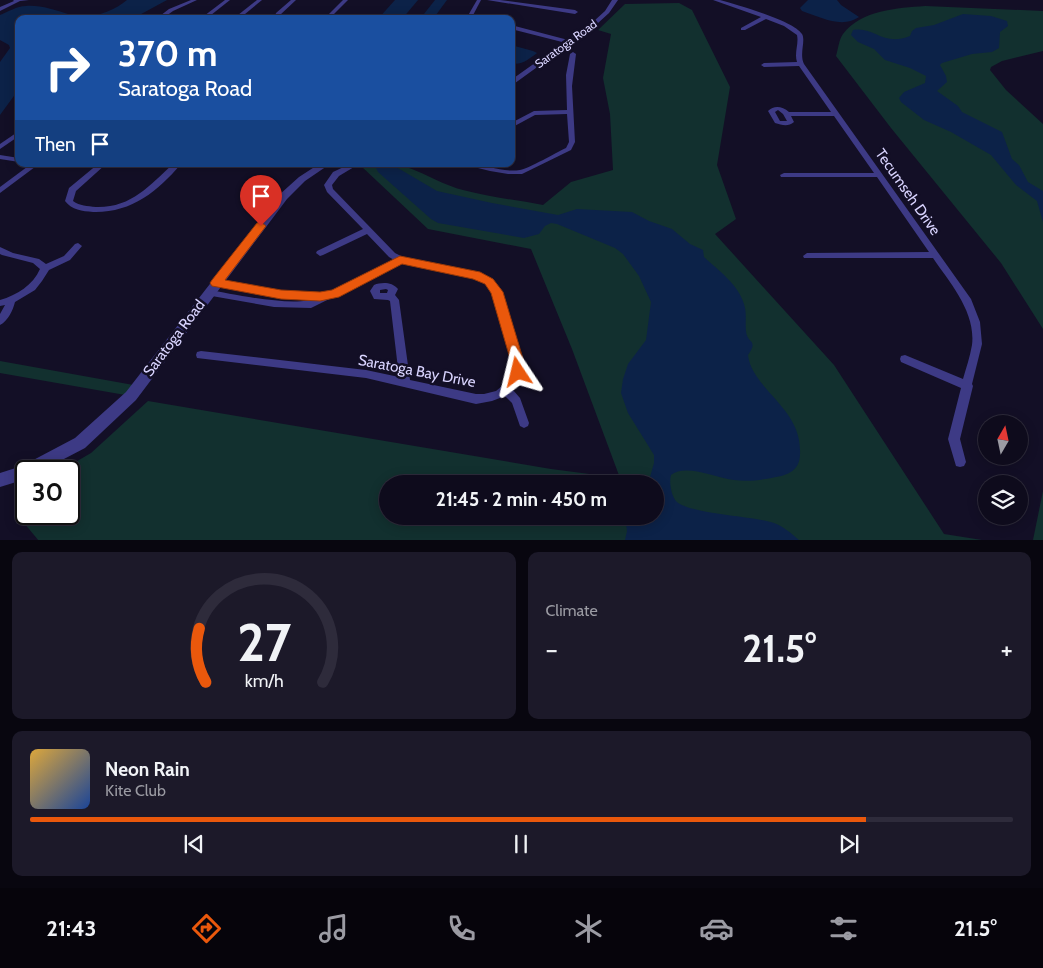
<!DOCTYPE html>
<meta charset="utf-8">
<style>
:root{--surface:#0e0b1c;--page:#1c1929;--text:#f1f3f6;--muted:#9b9ba3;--line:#2e2b3b;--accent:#ea580c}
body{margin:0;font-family:Cabin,sans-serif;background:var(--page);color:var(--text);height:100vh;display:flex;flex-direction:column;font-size:19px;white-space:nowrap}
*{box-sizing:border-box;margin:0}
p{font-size:16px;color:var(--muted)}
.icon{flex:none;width:28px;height:28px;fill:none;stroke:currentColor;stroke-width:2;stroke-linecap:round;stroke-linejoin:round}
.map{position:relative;height:540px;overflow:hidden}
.sheet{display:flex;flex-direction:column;gap:12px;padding:12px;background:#08060f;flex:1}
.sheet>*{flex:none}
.banner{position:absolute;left:15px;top:15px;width:500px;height:152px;border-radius:10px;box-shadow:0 2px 12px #0003,0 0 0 1px var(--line);background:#1a4fa0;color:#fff;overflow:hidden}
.needle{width:32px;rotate:9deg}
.buttons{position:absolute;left:978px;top:415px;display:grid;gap:10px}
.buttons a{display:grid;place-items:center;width:50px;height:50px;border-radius:50%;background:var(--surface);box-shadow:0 2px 12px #0003,0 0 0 1px var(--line);font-size:25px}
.speed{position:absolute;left:15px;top:460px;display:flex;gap:10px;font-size:25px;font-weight:700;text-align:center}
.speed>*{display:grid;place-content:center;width:65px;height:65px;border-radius:50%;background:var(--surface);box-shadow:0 2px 12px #0003,0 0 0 1px var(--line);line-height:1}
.speed .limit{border:2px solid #111;border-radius:8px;background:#fff;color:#111}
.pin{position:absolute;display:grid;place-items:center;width:42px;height:42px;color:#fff;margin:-51px -21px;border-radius:50% 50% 50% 0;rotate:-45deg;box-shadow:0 0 5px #0007}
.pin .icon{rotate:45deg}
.me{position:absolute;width:55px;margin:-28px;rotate:350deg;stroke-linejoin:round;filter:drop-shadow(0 0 4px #0008)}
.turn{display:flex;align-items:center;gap:18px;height:105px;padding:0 20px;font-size:22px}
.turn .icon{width:65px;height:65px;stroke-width:2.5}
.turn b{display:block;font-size:35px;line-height:42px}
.then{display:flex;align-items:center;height:48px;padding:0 20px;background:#0003;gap:10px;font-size:19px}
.big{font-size:38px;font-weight:700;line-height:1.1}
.sheet .tile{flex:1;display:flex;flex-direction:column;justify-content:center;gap:8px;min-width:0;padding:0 18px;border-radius:10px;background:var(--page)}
.sheet .dial{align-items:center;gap:0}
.dial svg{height:130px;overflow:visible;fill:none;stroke:var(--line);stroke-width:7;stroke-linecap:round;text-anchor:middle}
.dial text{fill:var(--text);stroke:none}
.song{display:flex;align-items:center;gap:15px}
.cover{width:60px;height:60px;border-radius:8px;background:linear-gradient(135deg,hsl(40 70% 55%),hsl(220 70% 35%))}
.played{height:5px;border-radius:2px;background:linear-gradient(90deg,var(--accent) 85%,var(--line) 85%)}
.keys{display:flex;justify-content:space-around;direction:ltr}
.heat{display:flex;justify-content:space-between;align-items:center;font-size:28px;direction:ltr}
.sheet .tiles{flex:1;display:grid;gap:12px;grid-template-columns:1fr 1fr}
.tile:last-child{grid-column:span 2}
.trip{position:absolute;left:379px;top:475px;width:285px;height:50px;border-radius:25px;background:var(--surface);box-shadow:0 2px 12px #0003,0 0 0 1px var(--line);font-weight:700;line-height:50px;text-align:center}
.tab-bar{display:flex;height:80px;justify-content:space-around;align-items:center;background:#06040b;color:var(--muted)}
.tab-bar .icon{width:35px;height:35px}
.tab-bar .active{color:var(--accent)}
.tab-bar b{font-size:22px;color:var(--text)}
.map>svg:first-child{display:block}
.green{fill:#12302f;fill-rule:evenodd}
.water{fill:#0c2248}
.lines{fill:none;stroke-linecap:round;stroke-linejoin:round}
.minor{fill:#3d3a85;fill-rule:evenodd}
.tertiary{fill:#3d3a85;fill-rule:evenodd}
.route{fill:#ea580c;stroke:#983908}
.labels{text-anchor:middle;stroke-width:5;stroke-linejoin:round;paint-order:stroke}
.far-street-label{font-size:12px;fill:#d9d4ff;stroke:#130f26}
.street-label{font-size:15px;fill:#d9d4ff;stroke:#130f26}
</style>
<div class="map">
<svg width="1043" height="541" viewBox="0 0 1043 541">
<rect width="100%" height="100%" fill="#130f26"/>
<!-- green -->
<g class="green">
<path d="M 679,3 L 692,10 L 730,87 L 717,165 L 736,219 L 715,234 L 834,365 L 944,534 L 982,540 L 39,541 L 24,523 L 19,495 L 26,491 L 26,514 L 69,514 L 69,471 L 60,471 L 91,453 L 148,401 L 551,469 L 620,478 L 572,349 L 531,249 L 428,229 L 361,166 C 404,154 426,180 463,190 C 489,197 517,200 543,205 L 571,182 L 613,170 L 610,114 L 603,78 L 611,34 L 598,30 L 625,4 ZM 388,484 L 655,484 L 655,516 L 388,516 Z"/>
<path d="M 925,6 L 1043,11 L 1043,51 L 1002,61 L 991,67 L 990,70 L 1006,90 L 1043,124 L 1043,329 L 1001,263 L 891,128 L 836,56 C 838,50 839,39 843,34 C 861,10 898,8 925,6 Z"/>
<path d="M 0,361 L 139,386 L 131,396 L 0,373 Z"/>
<path d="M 1043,491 L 1043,540 L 1033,540 Z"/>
</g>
<!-- water -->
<g class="water">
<path d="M 127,0 L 167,0 L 132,19 L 19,19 L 19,89 L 0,115 L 0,62 L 10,48 L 9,45 L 0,40 L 0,15 C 8,12 17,6 26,6 C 41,5 54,10 68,14 C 87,21 113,12 127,0 Z"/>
<path d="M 395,0 L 418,0 L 402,19 L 378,19 Z"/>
<path d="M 435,0 L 447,0 L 433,19 L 420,19 Z"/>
<path d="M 808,0 L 837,0 L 841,5 L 859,17 C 842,29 820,17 802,11 L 800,8 Z"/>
<path d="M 963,14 L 991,16 L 1007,21 L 1008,26 L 1000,32 L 999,48 L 992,52 L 972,54 L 942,63 L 940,65 L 946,76 L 947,82 L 937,91 L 958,106 L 962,112 L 1002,132 L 1012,159 L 1019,165 L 1028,182 L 1043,191 L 1043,222 L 1037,201 L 1016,185 L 991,155 L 951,132 L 924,120 L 901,102 L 899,98 L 904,92 L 925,83 L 926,76 L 910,68 L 885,60 L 874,49 L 858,42 L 851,35 L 853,30 C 874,26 883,47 910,36 L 912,31 L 916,28 L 934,25 Z"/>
<path d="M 511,45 L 533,51 L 537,53 C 529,59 521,66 511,63 Z"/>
<path d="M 384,164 L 391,164 L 437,191 L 492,203 L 558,215 L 577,209 L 632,212 L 649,221 L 672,229 L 690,244 L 703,250 L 704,257 C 718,270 738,284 744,304 C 747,313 745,322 746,331 C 747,344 759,339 748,355 C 752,389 800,407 800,450 C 801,468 792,474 776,477 C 762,480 748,482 734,480 C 717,478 685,463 671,475 C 669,482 671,495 676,501 C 688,514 754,516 774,523 C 784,527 791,533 799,540 L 625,540 L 627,531 L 625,516 L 655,516 L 655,484 L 648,484 L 654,463 L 654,455 L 628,413 L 621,393 L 623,379 L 628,364 L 646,340 L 651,302 L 639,276 L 623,254 L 615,248 L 557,224 L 551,223 L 545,226 L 539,234 L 524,238 L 438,223 L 431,219 L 378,172 L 376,168 Z"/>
</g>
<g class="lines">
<!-- minor -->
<g class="minor">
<path d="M 13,0 L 29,0 L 20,1 L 0,11 L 0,7 L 14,1 Z"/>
<path d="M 191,0 L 197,0 L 173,11 L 162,19 L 156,19 L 169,9 Z"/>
<path d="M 225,0 L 230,0 L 206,19 L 200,19 Z"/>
<path d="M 257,0 L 262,0 L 239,19 L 233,19 Z"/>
<path d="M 291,0 L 296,0 L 280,15 L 280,19 L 274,19 L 276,13 Z"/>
<path d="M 343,0 L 348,0 L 329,19 L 324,19 Z"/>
<path d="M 477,0 L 481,0 L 471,19 L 466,19 Z"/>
<path d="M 487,0 L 500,0 L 575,10 L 578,12 L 575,14 Z"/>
<path d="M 713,0 L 720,0 C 737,5 793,20 802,34 C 806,41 799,54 804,64 L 971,299 L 980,322 L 982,344 L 972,384 L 973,386 L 960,439 L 966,462 L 964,466 L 960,467 L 956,466 L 948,439 L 961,388 L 901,362 L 900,359 L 901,356 L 905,355 L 963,379 C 966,368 970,357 972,345 C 976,312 950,283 933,258 L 804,258 L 803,256 L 807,253 L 929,252 L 877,177 L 781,177 L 780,175 L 784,173 L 874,173 L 834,116 L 791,116 L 794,122 C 788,127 782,125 775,123 L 768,111 C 774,105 782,106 789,112 L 831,112 L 799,66 L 764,67 L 761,65 L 764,63 L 797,62 C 794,53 799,44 797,35 L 784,26 L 766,19 L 745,30 L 741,30 L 741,28 L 761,17 ZM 778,110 L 783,114 L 787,121 L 780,121 L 775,112 Z"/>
<path d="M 511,25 L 572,41 L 573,42 L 570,44 L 511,29 Z"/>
<path d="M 573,52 L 576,54 L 572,86 L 575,142 L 571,150 L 522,174 L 508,174 L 490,171 L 470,166 L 470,164 C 486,164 503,173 520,170 C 530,168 555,153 566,148 L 569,142 L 567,114 L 535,115 L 511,128 L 511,123 L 534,111 L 567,110 L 566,75 L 570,54 Z"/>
<path d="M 19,131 L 19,136 L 0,149 L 0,144 Z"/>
<path d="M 0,155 L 19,158 L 19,162 L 0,159 Z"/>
<path d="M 31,164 L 39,164 L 0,193 L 0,187 Z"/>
<path d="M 98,164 L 106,164 L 76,191 L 73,201 C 80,206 87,206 96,207 C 131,208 149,186 173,164 L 181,164 C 157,192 131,213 93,212 C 82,211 72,210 65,201 L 69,188 Z"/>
<path d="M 350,164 L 359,164 L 339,176 L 332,185 L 333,189 L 395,253 L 403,257 L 479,273 L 488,277 L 500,288 L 522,361 C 522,372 520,381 513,390 L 520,398 L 529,423 L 528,426 L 524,428 L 520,426 L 512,403 L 505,396 L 492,401 L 476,404 L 366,378 L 197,358 L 196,355 L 197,352 L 201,351 L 366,370 L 399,377 L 390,301 L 388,300 L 374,299 L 370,291 L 374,285 C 382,282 392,282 398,289 L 395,295 L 399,300 L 410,380 L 476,394 L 484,394 L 496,391 L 508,381 L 512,370 L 512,361 L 491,290 L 482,281 L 474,278 L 402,263 L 311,308 L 274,307 L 206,295 L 204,293 L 206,291 L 209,290 C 233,294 296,308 316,298 L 281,298 L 216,286 L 212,283 L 216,280 L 281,292 L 329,292 L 394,260 L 389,257 L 367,234 L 323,255 L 320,256 L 316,253 L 317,251 L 363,229 L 327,192 L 324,185 L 333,172 ZM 386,289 L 388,290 L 387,293 L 380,293 L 380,290 Z"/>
<path d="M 78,243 L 82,246 L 70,260 L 49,270 L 42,281 L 35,290 L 15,302 C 13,310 8,321 0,325 L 0,314 L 5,305 L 0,306 L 0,300 C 17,295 33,285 40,269 L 33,263 L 2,255 L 0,254 L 0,247 L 13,253 L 39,259 L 46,264 L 64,256 L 75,244 Z"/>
</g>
<!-- tertiary -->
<g class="tertiary">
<path d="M 612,0 L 618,0 L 609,13 L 598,23 L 511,86 L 511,80 L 594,21 L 605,11 Z"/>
<path d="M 319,164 L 330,164 L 305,181 L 287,199 L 136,400 L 85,448 L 41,471 L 26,471 L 26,479 L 0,487 L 0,473 L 22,466 L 75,438 L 126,392 L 279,195 L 299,177 Z"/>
</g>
</g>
<!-- route -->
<path class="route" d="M 261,222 L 266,226 L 225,280 L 281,290 L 320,292 L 332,290 L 400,256 L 480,272 L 493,279 L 503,292 L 524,362 L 522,376 L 518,377 L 513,376 L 511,362 L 491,293 L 485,284 L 473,279 L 402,264 L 339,297 L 320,301 L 281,299 L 212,286 L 210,283 L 212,280 L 257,223 Z"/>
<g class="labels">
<!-- far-street labels -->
<g class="far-street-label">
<text transform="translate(566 44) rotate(-36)" y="4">Saratoga Road</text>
</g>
<!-- street labels -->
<g class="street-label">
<text transform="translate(908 192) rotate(55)" y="5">Tecumseh Drive</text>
<text transform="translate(174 338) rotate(-53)" y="5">Saratoga Road</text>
<text transform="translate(417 371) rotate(11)" y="5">Saratoga Bay Drive</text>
</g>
</g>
</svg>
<div class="buttons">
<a><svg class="needle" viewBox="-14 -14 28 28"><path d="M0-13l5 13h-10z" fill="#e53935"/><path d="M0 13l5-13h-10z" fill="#9b9ba3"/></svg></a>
<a><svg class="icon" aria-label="layers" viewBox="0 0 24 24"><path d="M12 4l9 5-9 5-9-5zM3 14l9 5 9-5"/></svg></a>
</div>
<div class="speed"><div class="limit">30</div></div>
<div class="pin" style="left:261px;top:226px;background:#d93025"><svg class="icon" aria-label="arrive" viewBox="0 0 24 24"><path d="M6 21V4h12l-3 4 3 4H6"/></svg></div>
<svg class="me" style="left:518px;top:372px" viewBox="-20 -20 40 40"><path d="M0-17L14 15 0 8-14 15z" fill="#ea580c" stroke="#fff" stroke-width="4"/></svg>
<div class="trip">21:45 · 2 min · 450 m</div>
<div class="banner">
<div class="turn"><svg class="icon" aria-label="right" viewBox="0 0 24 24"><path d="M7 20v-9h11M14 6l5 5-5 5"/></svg><div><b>370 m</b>Saratoga Road</div></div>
<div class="then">Then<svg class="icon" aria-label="arrive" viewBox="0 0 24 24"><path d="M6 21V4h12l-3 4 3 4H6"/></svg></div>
</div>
</div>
<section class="sheet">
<div class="tiles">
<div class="tile dial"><svg viewBox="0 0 100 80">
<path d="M14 69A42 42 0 1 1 86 69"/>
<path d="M14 69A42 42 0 0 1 10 36" stroke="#ea580c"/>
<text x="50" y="56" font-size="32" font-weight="700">27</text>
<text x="50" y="72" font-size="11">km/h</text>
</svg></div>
<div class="tile"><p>Climate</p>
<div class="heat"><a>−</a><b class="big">21.5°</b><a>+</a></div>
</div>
<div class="tile">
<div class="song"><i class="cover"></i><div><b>Neon Rain</b><p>Kite Club</p></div></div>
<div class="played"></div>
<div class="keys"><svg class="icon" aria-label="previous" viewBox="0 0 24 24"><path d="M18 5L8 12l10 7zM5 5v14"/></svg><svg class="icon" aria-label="pause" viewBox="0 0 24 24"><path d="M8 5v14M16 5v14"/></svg><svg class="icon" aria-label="next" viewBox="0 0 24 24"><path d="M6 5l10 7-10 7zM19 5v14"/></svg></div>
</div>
</div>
</section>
<nav class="tab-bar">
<b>21:43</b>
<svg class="icon active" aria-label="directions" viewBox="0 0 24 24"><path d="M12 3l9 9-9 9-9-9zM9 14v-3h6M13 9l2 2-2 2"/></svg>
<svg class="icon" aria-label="music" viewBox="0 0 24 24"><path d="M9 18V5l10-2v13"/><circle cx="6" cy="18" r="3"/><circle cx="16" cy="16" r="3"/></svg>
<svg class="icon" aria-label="phone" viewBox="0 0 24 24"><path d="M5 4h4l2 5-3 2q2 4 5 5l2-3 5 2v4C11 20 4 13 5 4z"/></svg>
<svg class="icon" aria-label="climate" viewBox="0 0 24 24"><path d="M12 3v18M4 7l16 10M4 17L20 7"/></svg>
<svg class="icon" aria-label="car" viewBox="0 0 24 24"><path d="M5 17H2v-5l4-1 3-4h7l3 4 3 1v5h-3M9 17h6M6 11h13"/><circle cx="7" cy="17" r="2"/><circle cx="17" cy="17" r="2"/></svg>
<svg class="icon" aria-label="filters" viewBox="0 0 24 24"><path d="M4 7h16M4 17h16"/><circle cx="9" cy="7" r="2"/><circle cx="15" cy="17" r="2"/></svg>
<b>21.5°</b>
</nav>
